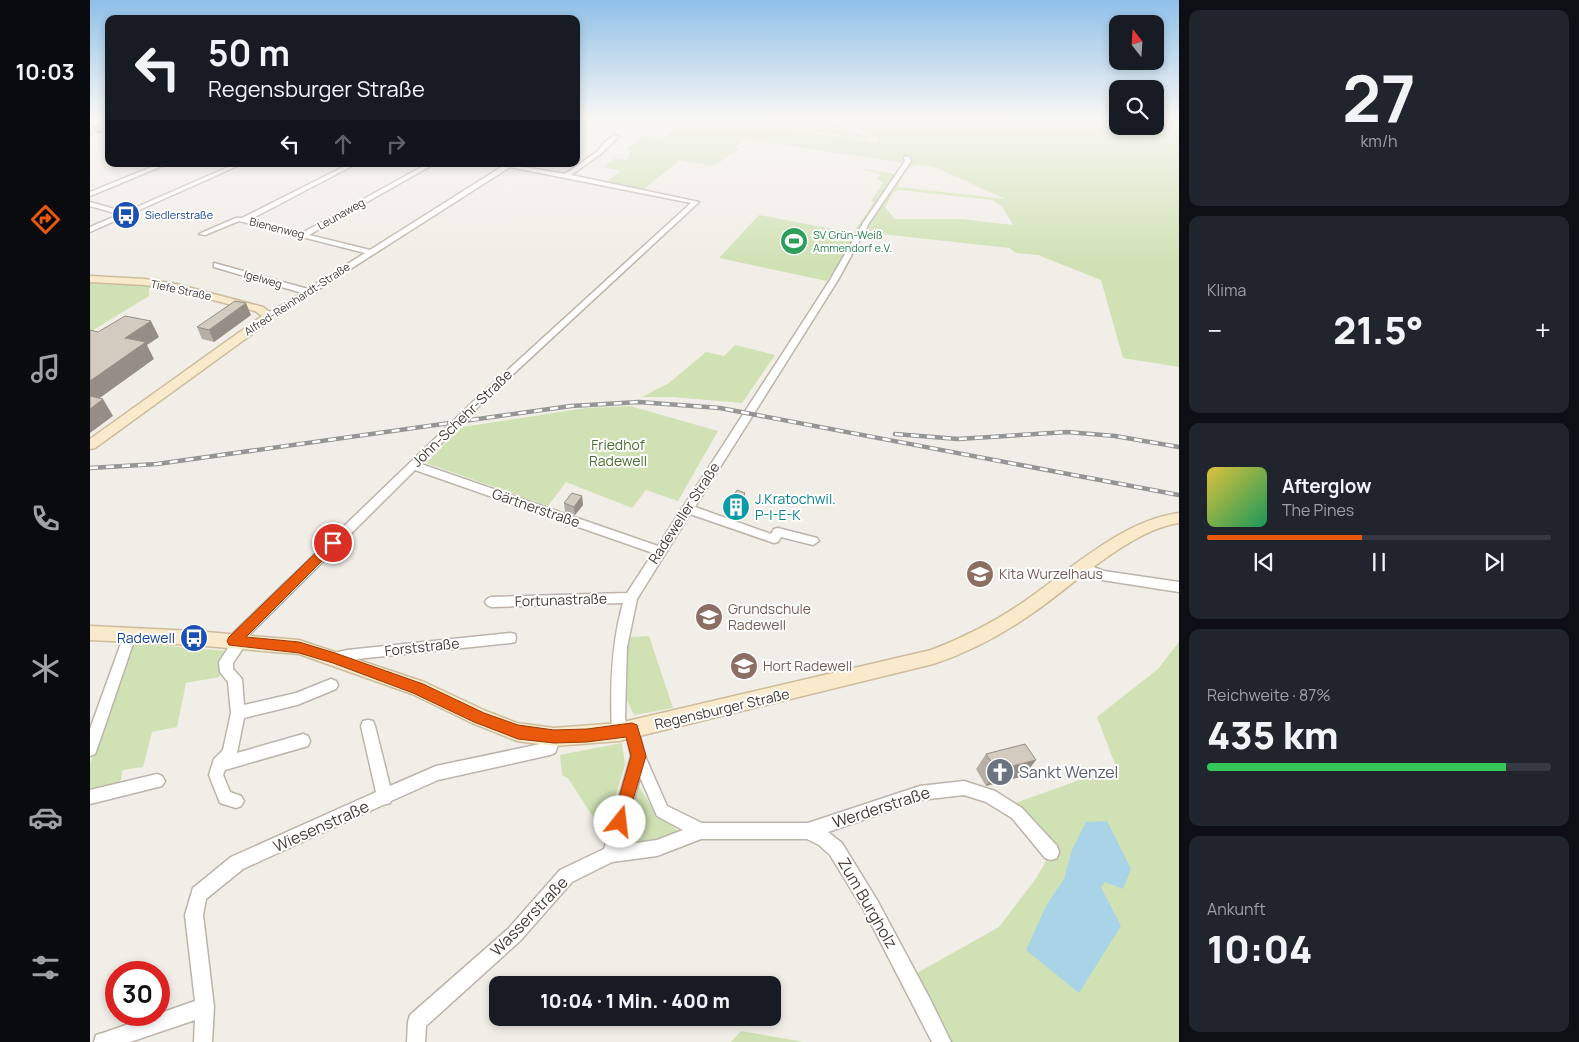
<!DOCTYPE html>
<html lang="de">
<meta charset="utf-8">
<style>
:root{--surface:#171b24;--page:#20242c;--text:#f1f3f6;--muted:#9ea1a6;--line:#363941;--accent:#ea580c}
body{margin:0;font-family:Manrope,sans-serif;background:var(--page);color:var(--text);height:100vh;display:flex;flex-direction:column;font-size:19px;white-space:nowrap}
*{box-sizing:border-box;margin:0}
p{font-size:16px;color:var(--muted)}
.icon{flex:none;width:28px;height:28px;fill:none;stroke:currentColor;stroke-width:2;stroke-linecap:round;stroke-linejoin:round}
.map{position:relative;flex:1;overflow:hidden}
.panel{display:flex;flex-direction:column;gap:10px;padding:10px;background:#0d0f14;width:400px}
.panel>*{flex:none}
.hud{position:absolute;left:15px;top:15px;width:475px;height:152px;border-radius:10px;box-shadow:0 2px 8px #0003;background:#171b24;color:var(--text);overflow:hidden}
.needle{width:32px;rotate:343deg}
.fabs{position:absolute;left:1019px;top:15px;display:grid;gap:10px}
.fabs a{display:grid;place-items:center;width:55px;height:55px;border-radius:10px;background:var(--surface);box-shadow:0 2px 8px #0003;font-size:25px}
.speed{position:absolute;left:15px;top:961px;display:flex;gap:10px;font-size:25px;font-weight:700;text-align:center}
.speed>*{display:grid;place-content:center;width:65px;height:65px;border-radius:50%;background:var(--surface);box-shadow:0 2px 8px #0003;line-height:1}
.speed .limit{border:8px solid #d22;background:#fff;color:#111}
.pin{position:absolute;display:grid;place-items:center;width:42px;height:42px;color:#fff;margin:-21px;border:2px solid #fff;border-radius:50%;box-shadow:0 1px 5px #0007}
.me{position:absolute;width:55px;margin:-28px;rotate:16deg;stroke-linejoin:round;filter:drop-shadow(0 0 4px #0008)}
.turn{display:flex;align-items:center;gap:18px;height:105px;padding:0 20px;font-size:22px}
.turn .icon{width:65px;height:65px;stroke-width:2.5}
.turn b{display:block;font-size:35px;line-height:42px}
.lanes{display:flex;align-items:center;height:48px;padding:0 20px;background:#0003;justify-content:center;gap:25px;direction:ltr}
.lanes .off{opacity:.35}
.big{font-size:38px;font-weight:800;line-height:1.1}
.panel .widget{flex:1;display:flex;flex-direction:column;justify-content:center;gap:8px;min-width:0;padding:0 18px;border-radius:10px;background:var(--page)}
.panel .dial{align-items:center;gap:0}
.dial b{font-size:65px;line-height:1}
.song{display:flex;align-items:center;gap:15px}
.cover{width:60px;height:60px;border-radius:8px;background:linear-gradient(135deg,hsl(50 70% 55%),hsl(150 70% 35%))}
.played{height:5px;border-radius:2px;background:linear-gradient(90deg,var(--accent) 45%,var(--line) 45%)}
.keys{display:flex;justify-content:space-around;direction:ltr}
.heat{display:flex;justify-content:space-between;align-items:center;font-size:28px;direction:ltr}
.charge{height:8px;border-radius:4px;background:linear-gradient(90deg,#34c759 87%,var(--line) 0)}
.trip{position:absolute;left:399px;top:976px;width:292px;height:50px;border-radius:10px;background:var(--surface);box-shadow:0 2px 8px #0003;font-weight:800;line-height:50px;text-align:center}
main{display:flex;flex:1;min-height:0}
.tabs{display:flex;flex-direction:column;width:90px;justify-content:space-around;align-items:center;background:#090b0e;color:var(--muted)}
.tabs .icon{width:35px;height:35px}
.tabs .active{color:var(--accent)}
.tabs b{font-size:22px;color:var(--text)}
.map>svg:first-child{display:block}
.green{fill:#d0e1b4;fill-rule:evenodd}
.water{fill:#a9d3e7}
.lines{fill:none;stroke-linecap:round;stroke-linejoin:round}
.street-casing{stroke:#bcb4aa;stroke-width:3}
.secondary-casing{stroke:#ccbc9b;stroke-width:3}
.street{fill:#fff;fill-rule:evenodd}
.secondary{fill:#f8eaca;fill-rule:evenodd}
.rail-far1-casing{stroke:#959595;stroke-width:3}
.rail-casing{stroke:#959595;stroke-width:4.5}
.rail-far1{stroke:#fff;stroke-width:2;stroke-dasharray:5;stroke-linecap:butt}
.rail{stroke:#fff;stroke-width:2.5;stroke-dasharray:8;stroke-linecap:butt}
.wall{fill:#b6afa5}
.shaded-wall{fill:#948e86}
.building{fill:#d4cbc0;stroke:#948e86}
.route{fill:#ea580c;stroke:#983908}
.labels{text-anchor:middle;stroke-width:4;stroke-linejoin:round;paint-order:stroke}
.far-street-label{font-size:11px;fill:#433d36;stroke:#fff}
.far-transit-label{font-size:11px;fill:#164399;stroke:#fff;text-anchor:start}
.far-leisure-label{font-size:11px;fill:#27864d;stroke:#fff;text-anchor:start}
.street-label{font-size:14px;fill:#433d36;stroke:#fff}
.park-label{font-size:14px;fill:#4c6e31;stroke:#fff}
.culture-label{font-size:14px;fill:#0d838f;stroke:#fff;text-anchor:start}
.education-label{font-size:14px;fill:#785e54;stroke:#fff;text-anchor:start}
.transit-label{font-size:14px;fill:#164399;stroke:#fff;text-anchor:end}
.near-worship-label{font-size:16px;fill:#5b616d;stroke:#fff;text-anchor:start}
.near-street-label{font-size:16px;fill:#433d36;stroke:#fff}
</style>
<main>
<nav class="tabs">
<b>10:03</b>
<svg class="icon active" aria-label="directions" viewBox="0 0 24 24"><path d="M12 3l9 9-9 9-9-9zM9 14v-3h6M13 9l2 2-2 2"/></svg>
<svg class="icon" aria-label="music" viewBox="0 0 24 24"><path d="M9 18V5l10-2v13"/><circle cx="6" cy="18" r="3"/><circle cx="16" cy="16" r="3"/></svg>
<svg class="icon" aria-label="phone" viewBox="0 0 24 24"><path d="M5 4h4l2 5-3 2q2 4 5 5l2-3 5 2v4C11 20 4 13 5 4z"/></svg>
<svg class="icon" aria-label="climate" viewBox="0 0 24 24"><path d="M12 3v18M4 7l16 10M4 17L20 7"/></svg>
<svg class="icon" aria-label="car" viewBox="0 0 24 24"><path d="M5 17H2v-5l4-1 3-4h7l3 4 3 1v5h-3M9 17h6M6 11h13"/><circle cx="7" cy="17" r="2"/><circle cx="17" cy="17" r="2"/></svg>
<svg class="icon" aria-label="filters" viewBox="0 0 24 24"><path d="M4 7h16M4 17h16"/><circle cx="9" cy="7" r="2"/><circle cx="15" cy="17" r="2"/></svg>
</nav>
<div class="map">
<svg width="1089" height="1042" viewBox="0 0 1089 1042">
<rect width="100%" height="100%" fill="#f1ede7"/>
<!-- green -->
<g class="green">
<path d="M 532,118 L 734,118 L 783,140 L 663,123 L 788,143 L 787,137 L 742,118 L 1027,118 L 1028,126 L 1065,126 L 1065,118 L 1089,118 L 1089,367 L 1033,358 L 1011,280 L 948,255 L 926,253 L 919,248 L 773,232 L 767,234 L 737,281 L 629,258 L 669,215 L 763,233 L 784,202 L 781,201 L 793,183 L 787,179 L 791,174 L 774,170 L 775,169 L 806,174 L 813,163 L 654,139 L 645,147 L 649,149 L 624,166 L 590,160 L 554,189 L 516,182 L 531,171 L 513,167 L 525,158 L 537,160 L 541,151 L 535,150 L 554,136 L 570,140 L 586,128 ZM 831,165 L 847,168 L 915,199 L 808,187 C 813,175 817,165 831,165 ZM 810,190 L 902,200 L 912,206 L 923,225 L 871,219 L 805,219 L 795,207 L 803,192 Z"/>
<path d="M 0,280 L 59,284 L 59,296 L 0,332 Z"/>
<path d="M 645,345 L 685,355 L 652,403 L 583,397 L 552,397 L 579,383 L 616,352 L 634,356 Z"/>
<path d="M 540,406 L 628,431 L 588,501 L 556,490 L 542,508 L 476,482 L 458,506 L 336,463 L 372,427 L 497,408 Z"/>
<path d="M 559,636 L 583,708 L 544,715 L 537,700 L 538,637 Z"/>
<path d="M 1089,642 L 1089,1042 L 860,1042 L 827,973 L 909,927 L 947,877 L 964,847 L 925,803 L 1026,767 L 1007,717 L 1068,669 Z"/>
<path d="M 41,643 L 137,651 L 132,662 L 129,677 L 96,683 L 87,727 L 62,732 L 53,767 L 33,770 L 30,783 L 0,790 L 0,764 Z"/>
<path d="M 532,743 L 535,765 L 519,817 L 505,820 L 478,778 L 472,775 L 470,755 Z"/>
<path d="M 548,785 L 566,814 L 590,832 L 532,848 Z"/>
<path d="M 651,1031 L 714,1042 L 641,1042 Z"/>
</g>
<!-- water -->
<path class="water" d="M 1017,821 L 1041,869 L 1033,889 L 1015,882 L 1011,887 L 1031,926 L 989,993 L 936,950 L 957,904 L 974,879 L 982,850 L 996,822 Z"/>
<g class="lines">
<!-- street casing -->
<g class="street-casing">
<g id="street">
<path d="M 494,118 L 500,118 L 486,126 L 486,122 Z"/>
<path d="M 524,135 L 529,136 L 512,153 L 481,175 L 609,202 L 393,402 L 331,464 L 568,546 L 740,280 L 773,223 L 815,161 L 814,157 L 819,156 L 821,161 L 779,223 L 748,280 L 605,507 L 681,534 L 684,529 L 688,528 L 727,538 L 729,541 L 723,545 L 691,537 L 688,542 L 684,543 L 600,514 L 547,599 L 537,647 L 535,716 L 536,727 L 542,723 L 547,724 L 555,756 L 577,806 L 612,823 L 718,823 L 830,786 L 874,781 L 905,791 L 932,808 L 967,846 L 969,852 L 967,858 L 961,860 L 955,858 L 922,818 L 896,802 L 874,795 L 830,800 L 738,832 L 752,843 L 787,900 L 839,997 L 861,1042 L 842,1042 L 775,912 L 740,855 L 729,845 L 717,839 L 611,839 L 567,856 L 522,862 L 482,882 L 430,941 L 336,1026 L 335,1042 L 317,1042 L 318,1022 L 320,1015 L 418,929 L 470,870 L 514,849 L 541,756 L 536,733 L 534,737 L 529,738 L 524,737 L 522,732 C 520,689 521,645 533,603 L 401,607 L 397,605 L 395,602 L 397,599 L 401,597 L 537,593 L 563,553 L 325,470 L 155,639 L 157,642 L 143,663 L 143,669 L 152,679 L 154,705 L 206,693 L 241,679 L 246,681 L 248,685 L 246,689 L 207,705 L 154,718 L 147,753 L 213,734 L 218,736 L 220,741 L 218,746 L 135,770 L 133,775 L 140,792 L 151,796 L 154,801 L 151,806 L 146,808 L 130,803 L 119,775 L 124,759 L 133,750 L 141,713 L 138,682 L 130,672 L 129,662 L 140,645 L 137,641 L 139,637 L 387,398 L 601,203 L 420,167 L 190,314 L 175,317 L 175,313 L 184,310 L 212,293 L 124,267 L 124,263 L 218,289 L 275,253 L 149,221 L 115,235 L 109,234 L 146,218 L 152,218 L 259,164 L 266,164 L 159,220 L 212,233 L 337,164 L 344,164 L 219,235 L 280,250 L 416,164 L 475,174 L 508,151 L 513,144 ZM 550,777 L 567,816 L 593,830 L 567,840 L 532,845 Z"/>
<path d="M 69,164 L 77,164 L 0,196 L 0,192 Z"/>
<path d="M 145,164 L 152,164 L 0,232 L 0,227 L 33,213 L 28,214 L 0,206 L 0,202 L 28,210 L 37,208 L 40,210 Z"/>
<path d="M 993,563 L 1014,571 L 1089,582 L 1089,592 L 1012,580 L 989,570 L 987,567 L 989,564 Z"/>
<path d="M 40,630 L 45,631 L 46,635 L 7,749 L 5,754 L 0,756 L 0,729 L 34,635 L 35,631 Z"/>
<path d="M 420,633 L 425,634 L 426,638 L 425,642 L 420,643 L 257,660 L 245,664 L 240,662 L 238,658 L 240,654 L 257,650 Z"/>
<path d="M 278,720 L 283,721 L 285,726 L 300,786 L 346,766 L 455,743 L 459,732 L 464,730 L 469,732 L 471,737 L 465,753 L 460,755 L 348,780 L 301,801 L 300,803 L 293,805 L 153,869 L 116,899 L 113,915 L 124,1007 L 122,1042 L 104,1042 L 105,1020 L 40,1042 L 4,1042 L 6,1035 L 13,1033 L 105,1001 L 95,915 L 103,888 L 141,857 L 286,792 L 271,726 L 273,721 Z"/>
<path d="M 67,774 L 72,776 L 75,781 L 72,786 L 0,804 L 0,790 Z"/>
</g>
</g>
<!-- secondary casing -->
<g class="secondary-casing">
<g id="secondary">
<path d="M 0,276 L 55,279 L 86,284 L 173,307 L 183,315 L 180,321 L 5,448 L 0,449 L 0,439 L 172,316 L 165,311 L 85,290 L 55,285 L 0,282 Z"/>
<path d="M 1089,513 L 1089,523 C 1043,529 985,583 947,610 C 915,633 880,652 843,664 L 529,741 L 464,746 L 427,741 L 382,723 L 322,694 L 209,654 L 104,645 L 0,640 L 0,626 L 104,631 L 209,640 L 334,682 L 396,711 L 427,723 L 464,728 L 529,723 L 841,650 C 875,637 906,621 935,601 C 980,570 1033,520 1089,513 Z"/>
</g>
</g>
<!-- street -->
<use href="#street" class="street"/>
<!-- secondary -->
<use href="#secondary" class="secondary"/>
<!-- rail-far1 casing -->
<g class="rail-far1-casing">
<g id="rail-far1">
<path d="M 0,132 L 18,118"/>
<path d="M 2,134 L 19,128"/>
</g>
</g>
<!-- rail casing -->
<g class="rail-casing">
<g id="rail">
<path d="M 805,434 L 868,439 L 977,432 L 1025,436 L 1089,447"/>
<path d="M 0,468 L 67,464 L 481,406 L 549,402 L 630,408 L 1089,495"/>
</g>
</g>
<!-- rail-far1 -->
<use href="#rail-far1" class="rail-far1"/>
<!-- rail -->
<use href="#rail" class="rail"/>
</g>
<!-- wall -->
<g class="wall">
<path d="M 161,315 L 124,342 L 112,339 L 107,327 Z"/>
<path d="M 655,493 L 654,501 L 646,515 L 638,513 L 639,504 Z"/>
<path d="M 492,496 L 493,505 L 485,515 L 475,512 L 474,503 Z"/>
<path d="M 896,754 L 934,776 L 896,786 L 886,769 Z"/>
</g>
<!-- shaded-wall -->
<g class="shaded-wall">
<path d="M 156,303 L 161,315 L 124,342 L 119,330 Z"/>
<path d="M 61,321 L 69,337 L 57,345 L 64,359 L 0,405 L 0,381 L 35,338 Z"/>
<path d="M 13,399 L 23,416 L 0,433 L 0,409 Z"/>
<path d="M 655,493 L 654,501 L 646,515 L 647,507 Z"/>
<path d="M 492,496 L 493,505 L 485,515 L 484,507 Z"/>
<path d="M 946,760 L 934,776 L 896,786 L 907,770 Z"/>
</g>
<!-- building -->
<g class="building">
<path d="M 145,301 L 156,303 L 119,330 L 107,327 Z"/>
<path d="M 35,316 L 61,321 L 35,338 L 56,342 L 0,381 L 0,330 L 8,332 Z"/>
<path d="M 0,396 L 13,399 L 0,409 Z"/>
<path d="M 647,490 L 655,493 L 647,507 L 639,504 Z"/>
<path d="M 482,493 L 492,496 L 484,507 L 474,503 Z"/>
<path d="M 935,744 L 946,760 L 907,770 L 896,754 Z"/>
</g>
<!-- sky -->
<linearGradient id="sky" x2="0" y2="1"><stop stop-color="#8fc0e8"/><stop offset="0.45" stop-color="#f9f7f4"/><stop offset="1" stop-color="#f9f7f4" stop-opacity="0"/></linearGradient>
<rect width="1089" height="264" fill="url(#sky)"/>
<!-- route -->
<path class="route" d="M 243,539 L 249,543 L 247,546 L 156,637 L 209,642 L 245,653 L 333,684 L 394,713 L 428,725 L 464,730 L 497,729 L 542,723 L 547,725 L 556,756 L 535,827 L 530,829 L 524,827 L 522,822 L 541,756 L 536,737 L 497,742 L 464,743 L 428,739 L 384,722 L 323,693 L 243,663 L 209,653 L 139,645 L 137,641 L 139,637 L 239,540 Z"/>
<!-- icons -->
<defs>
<g id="bus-disc" transform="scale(1.4375)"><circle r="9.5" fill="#1a4fb4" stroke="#fff"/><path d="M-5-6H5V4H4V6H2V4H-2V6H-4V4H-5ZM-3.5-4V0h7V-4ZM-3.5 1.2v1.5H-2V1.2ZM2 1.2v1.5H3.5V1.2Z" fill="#fff"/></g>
<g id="stadium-disc" transform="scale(1.4375)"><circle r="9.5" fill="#2e9e5b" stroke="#fff"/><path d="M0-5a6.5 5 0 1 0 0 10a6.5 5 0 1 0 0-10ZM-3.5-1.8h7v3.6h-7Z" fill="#fff"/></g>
<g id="building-disc" transform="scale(1.4375)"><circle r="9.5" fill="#0f9aa8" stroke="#fff"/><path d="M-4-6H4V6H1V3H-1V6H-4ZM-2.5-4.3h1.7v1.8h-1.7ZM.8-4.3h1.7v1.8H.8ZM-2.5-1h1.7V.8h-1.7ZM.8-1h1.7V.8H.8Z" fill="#fff"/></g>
<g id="school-disc" transform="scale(1.4375)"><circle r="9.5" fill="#8d6e63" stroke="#fff"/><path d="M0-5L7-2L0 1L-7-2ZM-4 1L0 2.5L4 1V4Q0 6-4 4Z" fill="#fff"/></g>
<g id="church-disc" transform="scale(1.4375)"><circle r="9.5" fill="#6b7280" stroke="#fff"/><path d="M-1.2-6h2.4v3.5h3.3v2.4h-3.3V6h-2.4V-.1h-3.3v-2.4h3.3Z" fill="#fff"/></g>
</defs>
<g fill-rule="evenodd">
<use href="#bus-disc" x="36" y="215"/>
<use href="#stadium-disc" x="704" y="241"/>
<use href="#building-disc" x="646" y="507"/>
<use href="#school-disc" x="890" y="574"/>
<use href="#school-disc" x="619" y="617"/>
<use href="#bus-disc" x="104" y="638"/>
<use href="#school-disc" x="654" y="666"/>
<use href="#church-disc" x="910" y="772"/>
</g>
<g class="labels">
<!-- far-street labels -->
<g class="far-street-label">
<text transform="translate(251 214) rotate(-29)" y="4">Leunaweg</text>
<text transform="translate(187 228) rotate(14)" y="4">Bienenweg</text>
<text transform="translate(173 279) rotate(16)" y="4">Igelweg</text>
<text transform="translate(91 290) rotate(12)" y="4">Tiefe Straße</text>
<text transform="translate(207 299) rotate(-33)" y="4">Alfred-Reinhardt-Straße</text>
</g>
<!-- far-transit labels -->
<g class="far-transit-label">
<text x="55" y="219">Siedlerstraße</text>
</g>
<!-- far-leisure labels -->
<g class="far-leisure-label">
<text x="723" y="239">SV Grün-Weiß<tspan x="723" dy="13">Ammendorf e.V.</tspan></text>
</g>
<!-- street labels -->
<g class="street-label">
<text transform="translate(372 418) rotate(-44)" y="5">John-Schehr-Straße</text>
<text transform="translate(446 508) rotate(19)" y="5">Gärtnerstraße</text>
<text transform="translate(594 513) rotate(-57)" y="5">Radeweller Straße</text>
<text transform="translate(471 600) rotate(-2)" y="5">Fortunastraße</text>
<text transform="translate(332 647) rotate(-6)" y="5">Forststraße</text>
<text transform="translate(632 709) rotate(-13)" y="5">Regensburger Straße</text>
</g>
<!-- park labels -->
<g class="park-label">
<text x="528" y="450">Friedhof<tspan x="528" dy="16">Radewell</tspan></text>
</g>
<!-- culture labels -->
<g class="culture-label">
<text x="665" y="504">J.Kratochwil.<tspan x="665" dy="16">P-I-E-K</tspan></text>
</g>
<!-- education labels -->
<g class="education-label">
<text x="909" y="579">Kita Wurzelhaus</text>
<text x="638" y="614">Grundschule<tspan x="638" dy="16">Radewell</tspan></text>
<text x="673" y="671">Hort Radewell</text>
</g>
<!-- transit labels -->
<g class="transit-label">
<text x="85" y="643">Radewell</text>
</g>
<!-- near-worship labels -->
<g class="near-worship-label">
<text x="929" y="778">Sankt Wenzel</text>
</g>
<!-- near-street labels -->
<g class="near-street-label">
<text transform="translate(791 807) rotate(-18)" y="6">Werderstraße</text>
<text transform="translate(231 826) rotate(-24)" y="6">Wiesenstraße</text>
<text transform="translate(778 903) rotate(60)" y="6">Zum Burgholz</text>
<text transform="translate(439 916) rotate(-46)" y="6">Wasserstraße</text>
</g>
</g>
</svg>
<div class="fabs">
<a><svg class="needle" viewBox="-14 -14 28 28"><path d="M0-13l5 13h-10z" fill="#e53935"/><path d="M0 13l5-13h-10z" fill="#9ea1a6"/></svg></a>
<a><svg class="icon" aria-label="search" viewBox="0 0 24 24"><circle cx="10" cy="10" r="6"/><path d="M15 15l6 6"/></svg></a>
</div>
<div class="speed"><div class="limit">30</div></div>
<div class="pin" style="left:243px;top:543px;background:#d93025"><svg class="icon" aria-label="arrive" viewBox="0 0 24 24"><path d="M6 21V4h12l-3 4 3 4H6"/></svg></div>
<svg class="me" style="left:530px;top:822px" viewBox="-20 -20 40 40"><circle r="19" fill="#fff"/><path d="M0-13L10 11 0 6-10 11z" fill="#ea580c"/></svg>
<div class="trip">10:04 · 1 Min. · 400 m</div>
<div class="hud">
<div class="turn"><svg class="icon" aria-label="left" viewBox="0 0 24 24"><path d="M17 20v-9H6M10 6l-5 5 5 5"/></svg><div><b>50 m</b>Regensburger Straße</div></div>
<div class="lanes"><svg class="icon" aria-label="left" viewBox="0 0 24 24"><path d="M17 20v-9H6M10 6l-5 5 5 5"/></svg><svg class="icon off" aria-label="ahead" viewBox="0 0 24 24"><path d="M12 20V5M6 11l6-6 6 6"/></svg><svg class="icon off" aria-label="right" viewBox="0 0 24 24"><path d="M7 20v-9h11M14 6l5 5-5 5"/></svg></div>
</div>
</div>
<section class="panel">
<div class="widget dial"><b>27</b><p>km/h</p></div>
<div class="widget"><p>Klima</p>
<div class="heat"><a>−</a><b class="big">21.5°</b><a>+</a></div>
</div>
<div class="widget">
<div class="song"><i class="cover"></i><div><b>Afterglow</b><p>The Pines</p></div></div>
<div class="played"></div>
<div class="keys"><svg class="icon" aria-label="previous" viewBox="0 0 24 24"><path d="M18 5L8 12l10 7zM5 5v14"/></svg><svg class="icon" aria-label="pause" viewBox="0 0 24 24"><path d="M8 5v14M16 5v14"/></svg><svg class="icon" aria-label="next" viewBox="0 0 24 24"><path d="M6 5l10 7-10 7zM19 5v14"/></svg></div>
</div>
<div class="widget"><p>Reichweite · 87%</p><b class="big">435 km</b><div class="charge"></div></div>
<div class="widget"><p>Ankunft</p><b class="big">10:04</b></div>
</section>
</main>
